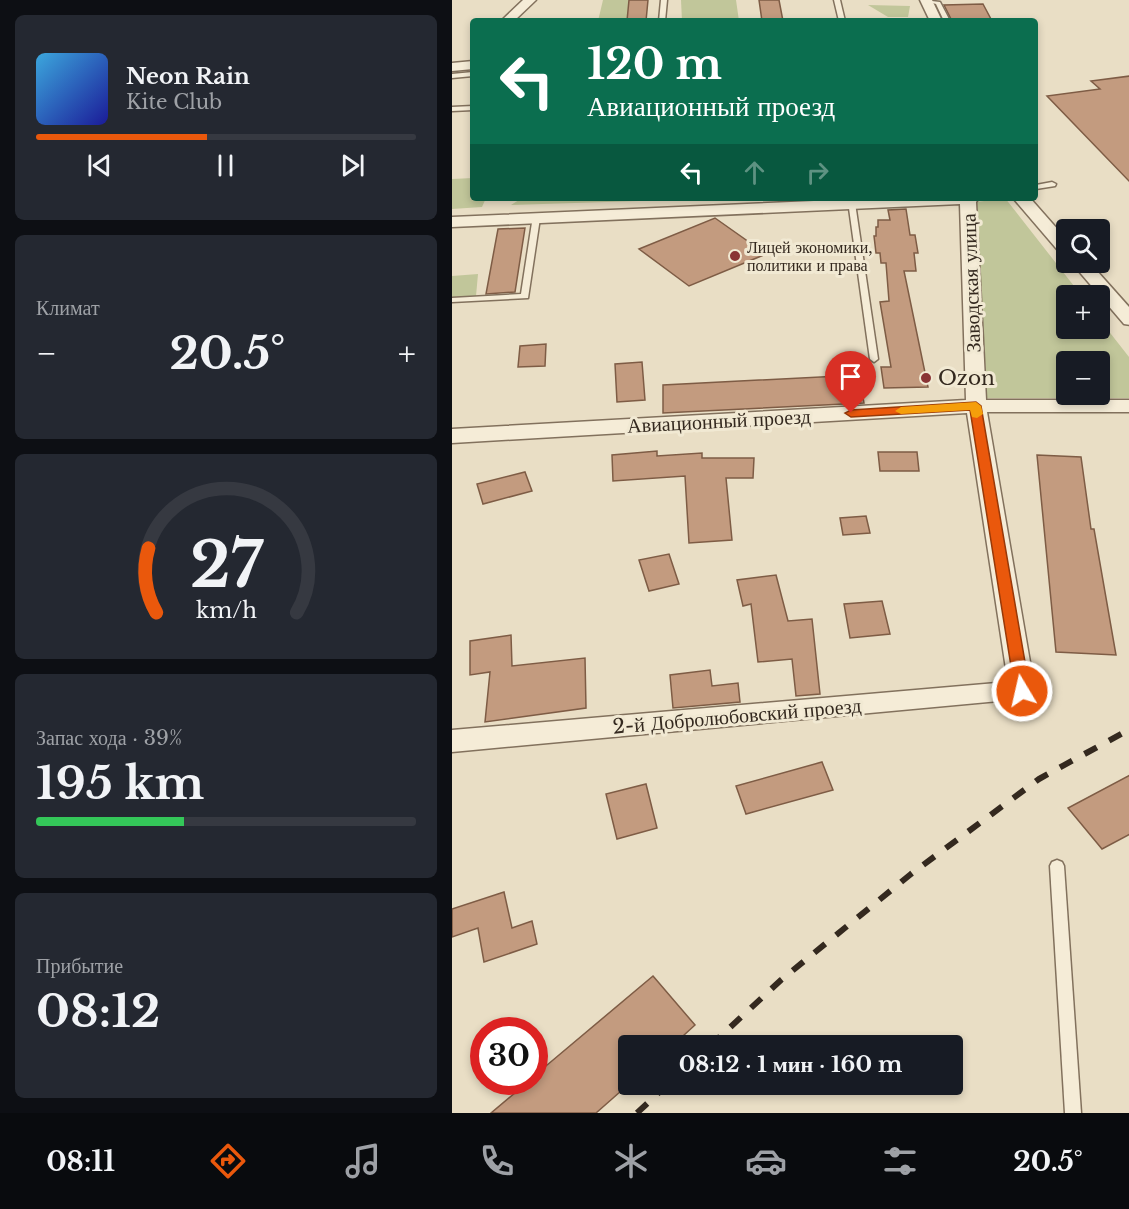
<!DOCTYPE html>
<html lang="ru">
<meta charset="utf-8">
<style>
:root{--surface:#171b24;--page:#242831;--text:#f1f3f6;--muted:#9ea1a6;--line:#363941;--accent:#ea580c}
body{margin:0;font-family:"Libre Baskerville",serif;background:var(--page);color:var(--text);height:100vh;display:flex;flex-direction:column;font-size:22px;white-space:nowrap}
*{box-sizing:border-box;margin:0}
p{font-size:20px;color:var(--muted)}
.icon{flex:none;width:33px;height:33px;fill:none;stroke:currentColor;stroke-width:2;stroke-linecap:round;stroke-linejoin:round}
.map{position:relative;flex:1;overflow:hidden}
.sheet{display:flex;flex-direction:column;gap:15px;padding:15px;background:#0d0f14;width:452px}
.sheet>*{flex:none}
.top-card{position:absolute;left:18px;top:18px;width:568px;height:183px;border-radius:6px;box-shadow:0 3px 9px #0003;background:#0b6e4f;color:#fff;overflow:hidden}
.controls{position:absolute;left:604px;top:219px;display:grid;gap:12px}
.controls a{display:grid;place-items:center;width:54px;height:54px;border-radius:6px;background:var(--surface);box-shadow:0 3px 9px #0003;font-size:30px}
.speed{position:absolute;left:18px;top:1017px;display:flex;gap:12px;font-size:30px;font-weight:700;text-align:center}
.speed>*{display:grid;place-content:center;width:78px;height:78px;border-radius:50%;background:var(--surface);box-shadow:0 3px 9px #0003;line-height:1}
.speed .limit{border:9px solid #d22;background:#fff;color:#111}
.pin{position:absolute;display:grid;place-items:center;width:51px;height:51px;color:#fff;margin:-62px -26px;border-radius:50% 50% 50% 0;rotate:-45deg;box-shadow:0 0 6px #0007}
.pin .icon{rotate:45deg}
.me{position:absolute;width:66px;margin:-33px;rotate:351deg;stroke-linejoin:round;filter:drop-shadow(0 0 4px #0008)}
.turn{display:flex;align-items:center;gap:21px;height:126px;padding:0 18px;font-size:27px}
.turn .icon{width:78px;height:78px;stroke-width:2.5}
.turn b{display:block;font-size:42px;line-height:51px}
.lanes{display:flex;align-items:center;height:57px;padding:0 18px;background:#0003;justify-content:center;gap:30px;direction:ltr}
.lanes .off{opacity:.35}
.big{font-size:45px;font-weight:700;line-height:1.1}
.sheet .card{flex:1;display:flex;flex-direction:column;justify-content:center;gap:9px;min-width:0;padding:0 21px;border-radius:9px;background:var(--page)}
.sheet .dial{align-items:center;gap:0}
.dial svg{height:156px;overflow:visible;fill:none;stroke:var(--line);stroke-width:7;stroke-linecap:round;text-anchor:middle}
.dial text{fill:var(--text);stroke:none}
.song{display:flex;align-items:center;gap:18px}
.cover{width:72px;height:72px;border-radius:9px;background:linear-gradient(135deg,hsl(200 70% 55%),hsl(240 70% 35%))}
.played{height:6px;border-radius:3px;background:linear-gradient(90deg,var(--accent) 45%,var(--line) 45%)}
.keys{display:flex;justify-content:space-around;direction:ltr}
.heat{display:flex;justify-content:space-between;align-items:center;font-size:33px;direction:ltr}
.charge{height:9px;border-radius:4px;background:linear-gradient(90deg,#34c759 39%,var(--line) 0)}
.trip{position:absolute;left:166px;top:1035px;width:345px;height:60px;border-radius:6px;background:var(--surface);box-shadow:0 3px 9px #0003;font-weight:700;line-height:60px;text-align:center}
.tabs{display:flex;height:96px;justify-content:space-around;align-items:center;background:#090b0e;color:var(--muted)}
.tabs .icon{width:42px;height:42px}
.tabs .on{color:var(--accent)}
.tabs b{font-size:27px;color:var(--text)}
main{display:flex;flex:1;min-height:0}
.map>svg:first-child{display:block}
.green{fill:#c1c69a;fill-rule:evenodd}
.building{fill:#c39b7f;stroke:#7e5c45;stroke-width:1.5}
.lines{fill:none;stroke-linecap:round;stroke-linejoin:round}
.service-casing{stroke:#82715d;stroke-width:3}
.minor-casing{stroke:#82715d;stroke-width:3}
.service{fill:#f5ecd7;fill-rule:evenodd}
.minor{fill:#f5ecd7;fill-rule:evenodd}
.rail{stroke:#34291f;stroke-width:6;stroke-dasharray:14 14;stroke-linecap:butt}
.route{fill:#ea580c;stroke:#983908;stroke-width:1.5}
.slow{fill:#f59e0b}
.poi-dot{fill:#8a3334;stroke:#f1e9d3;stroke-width:2}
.labels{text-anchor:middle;stroke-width:6;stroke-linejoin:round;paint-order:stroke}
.far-poi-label{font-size:16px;fill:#34291f;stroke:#f1e9d3;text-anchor:start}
.street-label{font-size:20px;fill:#34291f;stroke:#f1e9d3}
.poi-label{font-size:20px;fill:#34291f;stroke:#f1e9d3;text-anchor:start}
</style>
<main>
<section class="sheet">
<div class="card">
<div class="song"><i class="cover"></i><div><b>Neon Rain</b><p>Kite Club</p></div></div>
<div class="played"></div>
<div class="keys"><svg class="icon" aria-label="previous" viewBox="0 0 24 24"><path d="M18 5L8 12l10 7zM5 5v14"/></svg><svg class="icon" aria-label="pause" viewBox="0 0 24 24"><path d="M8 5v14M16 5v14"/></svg><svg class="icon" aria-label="next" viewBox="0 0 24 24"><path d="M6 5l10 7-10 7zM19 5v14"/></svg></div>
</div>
<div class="card"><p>Климат</p>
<div class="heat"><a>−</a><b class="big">20.5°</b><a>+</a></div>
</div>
<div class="card dial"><svg viewBox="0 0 100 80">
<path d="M14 69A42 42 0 1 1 86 69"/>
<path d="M14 69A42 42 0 0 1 10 36" stroke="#ea580c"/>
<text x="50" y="56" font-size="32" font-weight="700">27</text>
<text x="50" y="72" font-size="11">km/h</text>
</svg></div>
<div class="card"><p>Запас хода · 39%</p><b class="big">195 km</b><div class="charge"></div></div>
<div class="card"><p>Прибытие</p><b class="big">08:12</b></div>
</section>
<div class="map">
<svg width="678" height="1113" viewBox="0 0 678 1113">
<rect width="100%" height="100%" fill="#e9dec5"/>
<!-- green -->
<g class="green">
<path d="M 151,0 L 177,0 L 175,21 L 146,21 Z"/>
<path d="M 229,0 L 284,0 L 287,21 L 230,21 Z"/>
<path d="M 416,5 L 458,6 L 456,17 L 436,17 Z"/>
<path d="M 21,178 L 21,198 L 34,198 L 30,207 L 0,209 L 0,179 Z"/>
<path d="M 70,198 L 282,198 L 59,205 Z"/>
<path d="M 553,198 L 629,295 L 615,296 L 615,328 L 648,328 L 648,320 L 677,357 L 677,398 L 535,398 L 525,202 ZM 615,362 L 648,362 L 648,394 L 615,394 Z"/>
<path d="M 26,274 L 24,296 L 0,298 L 0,276 Z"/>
</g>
<!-- building -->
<g class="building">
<path d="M 177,0 L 196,0 L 194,21 L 175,21 Z"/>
<path d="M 307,0 L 327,0 L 331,21 L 310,21 Z"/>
<path d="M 531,4 L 540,21 L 500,21 L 492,5 Z"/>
<path d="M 678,76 L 678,182 L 595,96 L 648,89 L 639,81 Z"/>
<path d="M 454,209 L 458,235 L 463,235 L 466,253 L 462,253 L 464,271 L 452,271 L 476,387 L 432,388 L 429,367 L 439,367 L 428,302 L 437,301 L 434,263 L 429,263 L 428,253 L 424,253 L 422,236 L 424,236 L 424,227 L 426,227 L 426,220 L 438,220 L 436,210 Z"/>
<path d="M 263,218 L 314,254 L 237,286 L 187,249 Z"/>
<path d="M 73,228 L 63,292 L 34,294 L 46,229 Z"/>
<path d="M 94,344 L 93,366 L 66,367 L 68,346 Z"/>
<path d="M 190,362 L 193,400 L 165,402 L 163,364 Z"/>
<path d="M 407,375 L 412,403 L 211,413 L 211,385 Z"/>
<path d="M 205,451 L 205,456 L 250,453 L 250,458 L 302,458 L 301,478 L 274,478 L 280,540 L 237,543 L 233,476 L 161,481 L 160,455 Z"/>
<path d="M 426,452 L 465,452 L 467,471 L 428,471 Z"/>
<path d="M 585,455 L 629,457 L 639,529 L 642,529 L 664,655 L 604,652 Z"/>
<path d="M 73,472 L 80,491 L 31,504 L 25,484 Z"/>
<path d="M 414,516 L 418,533 L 391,535 L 388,518 Z"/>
<path d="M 217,554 L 227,584 L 197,591 L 187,560 Z"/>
<path d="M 324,575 L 336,621 L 360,619 L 368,694 L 344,696 L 340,659 L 306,662 L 299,604 L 291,606 L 285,580 Z"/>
<path d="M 430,601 L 438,634 L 398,638 L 392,604 Z"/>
<path d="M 59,635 L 60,666 L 133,658 L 134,708 L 33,722 L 38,672 L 18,675 L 18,641 Z"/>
<path d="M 258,670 L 260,686 L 286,683 L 288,702 L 221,708 L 218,675 Z"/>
<path d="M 370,762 L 381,790 L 294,814 L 284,786 Z"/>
<path d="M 678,775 L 678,834 L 650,849 L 616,808 Z"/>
<path d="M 194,784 L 205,828 L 165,839 L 154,794 Z"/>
<path d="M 52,892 L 60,928 L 80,921 L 85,944 L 32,962 L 26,928 L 0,937 L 0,909 Z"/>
<path d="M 201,976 L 243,1025 L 220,1046 L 177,1046 L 177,1084 L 144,1113 L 39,1113 L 76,1082 L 82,1082 L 82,1076 Z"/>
</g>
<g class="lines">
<!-- service casing -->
<g class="service-casing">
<g id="service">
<path d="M 209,0 L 215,0 L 213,21 L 207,21 Z"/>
<path d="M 382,0 L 388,0 L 393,21 L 387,21 Z"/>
<path d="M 471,0 L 488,2 L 498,21 L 492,21 L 484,4 Z"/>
<path d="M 21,72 L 21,76 L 0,78 L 0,74 Z"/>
<path d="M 21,106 L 21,110 L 0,111 L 0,107 Z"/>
<path d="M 600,182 L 604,184 L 603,186 L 584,189 L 584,185 Z"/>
<path d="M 396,201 L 403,203 L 426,359 L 422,362 L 418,359 Z"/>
<path d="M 81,216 L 88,218 L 76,298 L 0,302 L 0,298 L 69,294 Z"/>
<path d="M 605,860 L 610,862 L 612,866 L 629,1113 L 613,1113 L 598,866 L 600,862 Z"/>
</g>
</g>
<!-- minor casing -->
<g class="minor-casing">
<g id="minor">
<path d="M 71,0 L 84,0 L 62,21 L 49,21 Z"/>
<path d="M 468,0 L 480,0 L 490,21 L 478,21 Z"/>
<path d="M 21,61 L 21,69 L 0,71 L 0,63 Z"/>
<path d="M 431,198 L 527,198 L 524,202 L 534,400 L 678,400 L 678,412 L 535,412 L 583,691 L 579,698 L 0,752 L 0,730 L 556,682 L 515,413 L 0,443 L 0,429 L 514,400 L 508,204 L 0,227 L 0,217 Z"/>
<path d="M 561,198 L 578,198 L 615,240 L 615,255 L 609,254 Z"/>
<path d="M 619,262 L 637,262 L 678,308 L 678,325 L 672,324 Z"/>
</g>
</g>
<!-- service -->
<use href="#service" class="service"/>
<!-- minor -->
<use href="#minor" class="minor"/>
<!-- rail -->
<g class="rail">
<path d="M 258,1046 L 329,980 L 459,874 L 587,779 L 678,729"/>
<path d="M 185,1113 L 216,1084"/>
</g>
</g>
<!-- route -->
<path class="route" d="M 524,402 L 529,406 L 578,691 L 570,697 L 563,691 L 518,410 L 399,417 L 393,413 L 399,410 Z"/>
<!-- slow -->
<path class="slow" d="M 524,402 L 529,406 L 531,414 L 525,418 L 520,417 L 518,410 L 449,414 L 443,411 L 449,407 Z"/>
<!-- markers -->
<g class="poi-dot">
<circle cx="283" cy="256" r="6"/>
<circle cx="474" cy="378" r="6"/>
</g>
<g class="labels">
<!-- far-poi labels -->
<g class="far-poi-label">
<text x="295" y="253">Лицей экономики,<tspan x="295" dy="18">политики и права</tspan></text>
</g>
<!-- street labels -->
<g class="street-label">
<text transform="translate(519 283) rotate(-92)" y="7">Заводская улица</text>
<text transform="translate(267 421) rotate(-3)" y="7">Авиационный проезд</text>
<text transform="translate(285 716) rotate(-5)" y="7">2-й Добролюбовский проезд</text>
</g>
<!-- poi labels -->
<g class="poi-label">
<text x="486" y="385">Ozon</text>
</g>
</g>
</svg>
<div class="controls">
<a><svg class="icon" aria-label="search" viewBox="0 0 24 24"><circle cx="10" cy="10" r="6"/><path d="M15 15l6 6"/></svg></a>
<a>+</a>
<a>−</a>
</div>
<div class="speed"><div class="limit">30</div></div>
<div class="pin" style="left:399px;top:413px;background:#d93025"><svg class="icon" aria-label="arrive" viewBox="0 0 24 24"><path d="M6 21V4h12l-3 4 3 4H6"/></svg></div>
<svg class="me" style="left:570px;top:691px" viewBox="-20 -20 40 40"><circle r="17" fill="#ea580c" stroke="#fff" stroke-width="3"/><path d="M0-11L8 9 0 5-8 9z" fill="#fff"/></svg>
<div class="trip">08:12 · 1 мин · 160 m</div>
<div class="top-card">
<div class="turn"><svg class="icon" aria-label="left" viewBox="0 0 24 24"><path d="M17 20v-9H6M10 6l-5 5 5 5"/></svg><div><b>120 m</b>Авиационный проезд</div></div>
<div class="lanes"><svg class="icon" aria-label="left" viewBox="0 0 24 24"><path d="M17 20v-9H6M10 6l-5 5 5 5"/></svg><svg class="icon off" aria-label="ahead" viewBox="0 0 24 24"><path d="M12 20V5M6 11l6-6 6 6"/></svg><svg class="icon off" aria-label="right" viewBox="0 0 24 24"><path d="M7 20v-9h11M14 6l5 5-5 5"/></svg></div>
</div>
</div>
</main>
<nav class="tabs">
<b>08:11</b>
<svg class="icon on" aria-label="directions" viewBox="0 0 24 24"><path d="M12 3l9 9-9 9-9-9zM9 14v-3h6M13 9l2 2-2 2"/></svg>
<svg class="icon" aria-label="music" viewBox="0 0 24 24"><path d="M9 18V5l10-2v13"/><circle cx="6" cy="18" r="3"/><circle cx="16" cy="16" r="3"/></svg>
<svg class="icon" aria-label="phone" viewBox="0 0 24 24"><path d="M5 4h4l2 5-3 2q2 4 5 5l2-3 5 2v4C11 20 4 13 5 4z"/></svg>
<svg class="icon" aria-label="climate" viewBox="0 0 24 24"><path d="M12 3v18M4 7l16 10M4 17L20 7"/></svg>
<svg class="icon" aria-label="car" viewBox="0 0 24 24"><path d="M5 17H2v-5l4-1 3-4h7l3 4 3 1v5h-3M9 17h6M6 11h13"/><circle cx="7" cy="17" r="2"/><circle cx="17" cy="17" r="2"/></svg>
<svg class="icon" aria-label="filters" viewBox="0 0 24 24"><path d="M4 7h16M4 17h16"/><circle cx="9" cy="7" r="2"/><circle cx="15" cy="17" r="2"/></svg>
<b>20.5°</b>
</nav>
